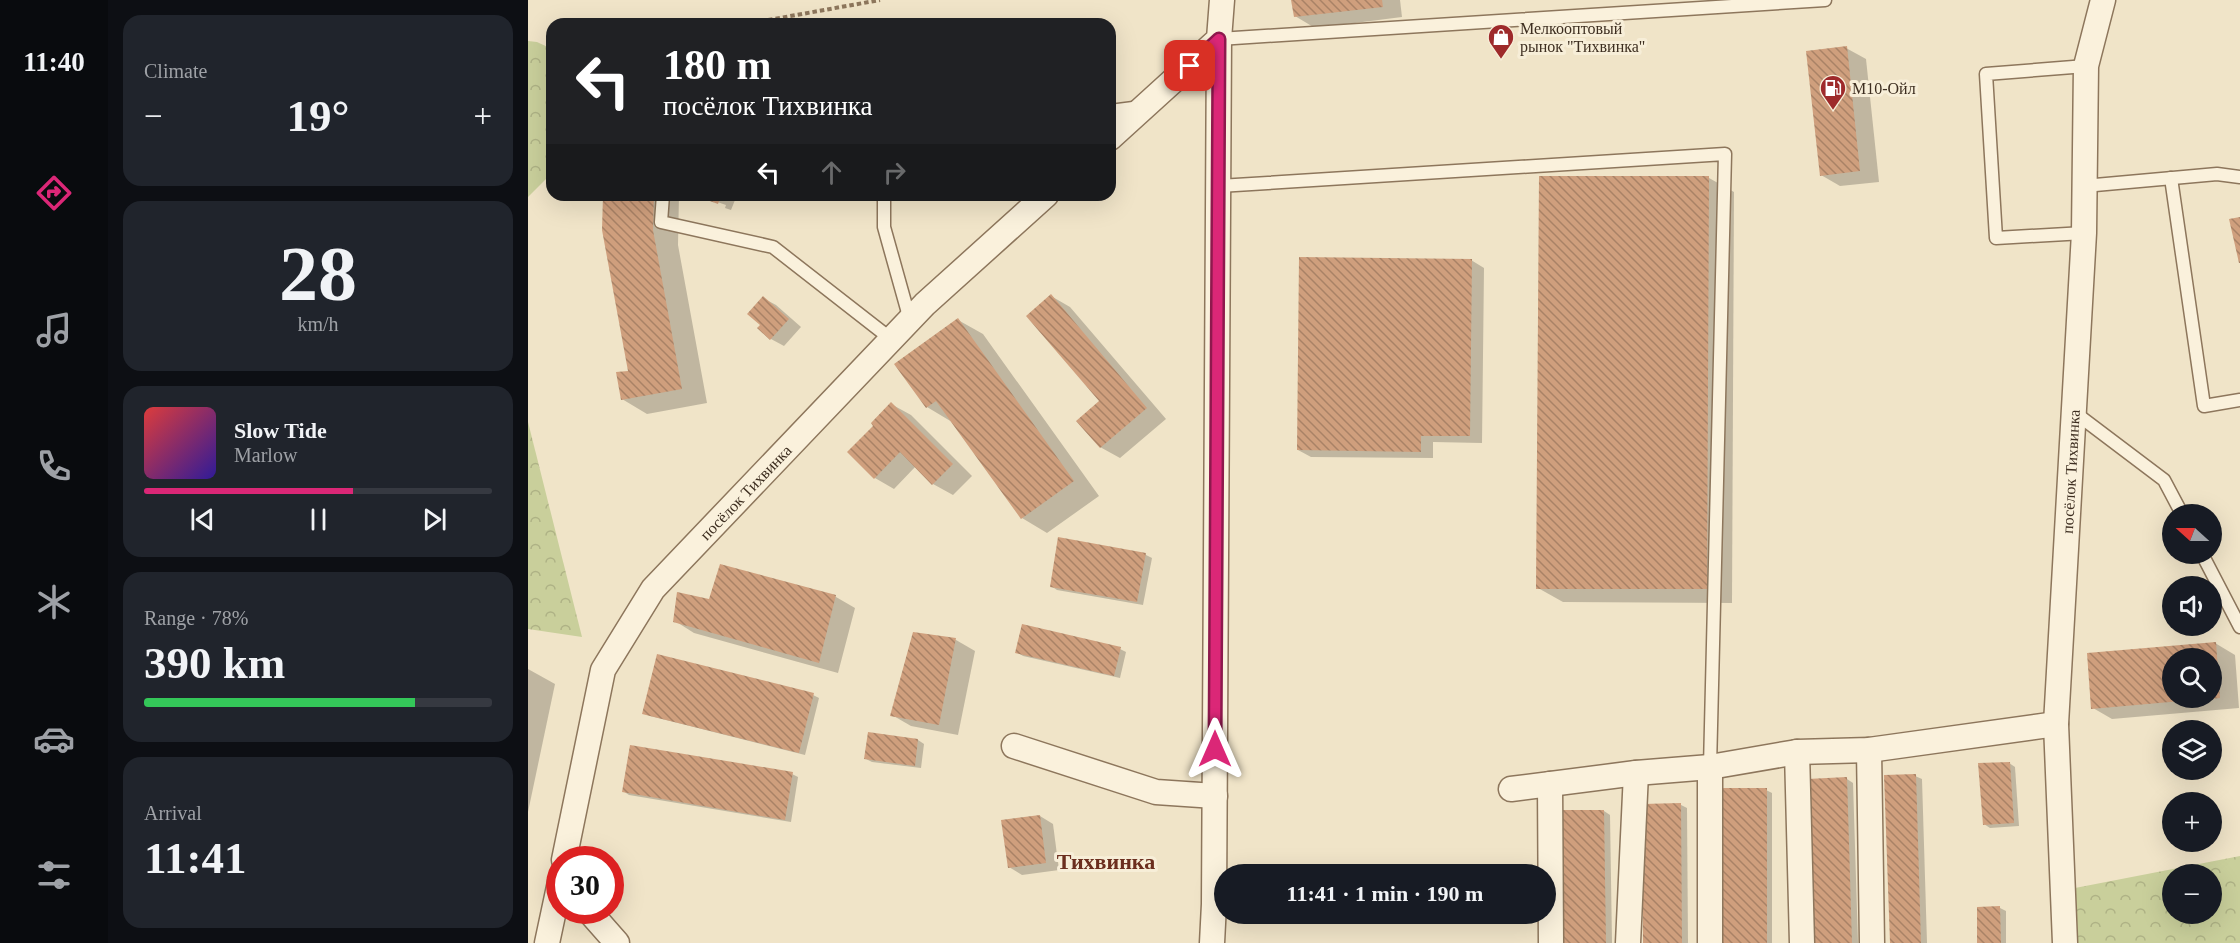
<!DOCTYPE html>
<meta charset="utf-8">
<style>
:root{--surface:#171b24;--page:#20242c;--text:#f1f3f6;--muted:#9ea1a6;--line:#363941;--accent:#db2777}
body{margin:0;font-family:"Times New Roman",serif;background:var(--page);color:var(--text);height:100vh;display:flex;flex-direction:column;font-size:22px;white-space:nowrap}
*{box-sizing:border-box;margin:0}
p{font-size:20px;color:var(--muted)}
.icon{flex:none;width:33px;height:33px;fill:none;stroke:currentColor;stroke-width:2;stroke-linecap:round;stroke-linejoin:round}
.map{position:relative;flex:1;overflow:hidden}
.side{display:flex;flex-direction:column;gap:15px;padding:15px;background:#0d0f14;width:420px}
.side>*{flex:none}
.hud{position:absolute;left:18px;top:18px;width:570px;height:183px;border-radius:18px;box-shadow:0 6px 24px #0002;background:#202124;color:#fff;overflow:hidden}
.needle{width:39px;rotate:291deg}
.buttons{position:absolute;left:1634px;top:504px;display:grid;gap:12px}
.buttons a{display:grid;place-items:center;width:60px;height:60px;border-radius:50%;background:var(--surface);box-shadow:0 6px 24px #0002;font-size:30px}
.speed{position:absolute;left:18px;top:846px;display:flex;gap:12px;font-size:30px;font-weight:700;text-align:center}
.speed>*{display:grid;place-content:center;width:78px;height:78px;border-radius:50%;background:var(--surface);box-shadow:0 6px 24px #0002;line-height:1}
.speed .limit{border:9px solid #d22;background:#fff;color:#111}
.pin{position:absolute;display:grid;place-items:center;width:51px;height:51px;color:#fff;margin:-26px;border-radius:12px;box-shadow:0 3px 9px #0006}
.me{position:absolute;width:66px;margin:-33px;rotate:0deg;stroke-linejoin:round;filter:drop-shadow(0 0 4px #0008)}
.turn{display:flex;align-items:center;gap:21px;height:126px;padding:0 18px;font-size:27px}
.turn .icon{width:78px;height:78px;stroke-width:2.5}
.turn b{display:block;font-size:42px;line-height:51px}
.lanes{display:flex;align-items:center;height:57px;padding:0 18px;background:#0003;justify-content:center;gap:30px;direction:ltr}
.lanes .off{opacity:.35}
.big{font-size:45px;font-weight:800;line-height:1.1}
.side .tile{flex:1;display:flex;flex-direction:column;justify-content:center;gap:9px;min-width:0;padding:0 21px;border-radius:18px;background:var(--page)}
.side .dial{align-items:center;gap:0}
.dial b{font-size:78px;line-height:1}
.song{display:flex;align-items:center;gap:18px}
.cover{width:72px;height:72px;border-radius:9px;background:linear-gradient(135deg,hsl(0 70% 55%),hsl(250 70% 35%))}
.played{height:6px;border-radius:3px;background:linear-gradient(90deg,var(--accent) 60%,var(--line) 60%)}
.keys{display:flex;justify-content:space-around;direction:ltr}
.heat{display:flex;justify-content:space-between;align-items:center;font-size:33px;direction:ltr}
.charge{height:9px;border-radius:4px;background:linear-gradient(90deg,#34c759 78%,var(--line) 0)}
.trip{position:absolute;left:686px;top:864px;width:342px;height:60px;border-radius:30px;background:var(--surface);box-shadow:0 6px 24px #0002;font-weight:800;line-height:60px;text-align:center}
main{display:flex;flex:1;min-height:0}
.menu{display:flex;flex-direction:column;width:108px;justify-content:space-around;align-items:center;background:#090b0e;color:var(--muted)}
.menu .icon{width:42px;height:42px}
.menu .on{color:var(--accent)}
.menu b{font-size:27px;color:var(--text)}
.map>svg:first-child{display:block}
.forest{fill:url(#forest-crowns);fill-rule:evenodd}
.shadow{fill:#0003;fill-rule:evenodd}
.building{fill:url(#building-back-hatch)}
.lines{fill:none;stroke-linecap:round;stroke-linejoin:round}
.lane-casing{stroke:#8d765c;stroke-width:15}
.street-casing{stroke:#8d765c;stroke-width:27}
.path{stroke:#8d765c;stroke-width:4;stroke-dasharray:4.5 3;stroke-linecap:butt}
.lane{stroke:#faf1dc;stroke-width:12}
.street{stroke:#faf1dc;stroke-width:24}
.route-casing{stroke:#8e194d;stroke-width:15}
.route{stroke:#db2777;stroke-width:10}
.labels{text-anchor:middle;stroke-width:6;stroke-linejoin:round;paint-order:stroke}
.poi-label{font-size:16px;fill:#3d2e20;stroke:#f7eed8;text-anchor:start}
.street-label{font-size:16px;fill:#3d2e20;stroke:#f7eed8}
.district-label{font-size:22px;font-weight:bold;fill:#6b2e1e;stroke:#f7eed8}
</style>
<main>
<nav class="menu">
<b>11:40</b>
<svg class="icon on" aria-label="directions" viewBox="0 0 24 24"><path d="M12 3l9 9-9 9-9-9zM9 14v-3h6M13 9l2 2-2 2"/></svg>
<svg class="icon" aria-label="music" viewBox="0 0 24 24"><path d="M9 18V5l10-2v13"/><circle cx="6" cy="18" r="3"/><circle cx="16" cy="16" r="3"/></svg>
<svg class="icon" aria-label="phone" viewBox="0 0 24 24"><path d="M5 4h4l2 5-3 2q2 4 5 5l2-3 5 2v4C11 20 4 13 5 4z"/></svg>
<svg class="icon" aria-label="climate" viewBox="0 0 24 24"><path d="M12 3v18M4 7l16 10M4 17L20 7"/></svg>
<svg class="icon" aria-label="car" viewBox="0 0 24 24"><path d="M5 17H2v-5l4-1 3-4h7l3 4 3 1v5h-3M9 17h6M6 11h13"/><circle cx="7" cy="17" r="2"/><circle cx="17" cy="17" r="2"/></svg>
<svg class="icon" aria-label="filters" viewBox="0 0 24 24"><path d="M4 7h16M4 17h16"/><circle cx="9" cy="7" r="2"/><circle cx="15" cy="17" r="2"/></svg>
</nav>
<section class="side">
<div class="tile"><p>Climate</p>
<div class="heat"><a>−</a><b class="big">19°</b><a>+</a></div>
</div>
<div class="tile dial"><b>28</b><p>km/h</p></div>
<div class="tile">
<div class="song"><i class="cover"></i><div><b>Slow Tide</b><p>Marlow</p></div></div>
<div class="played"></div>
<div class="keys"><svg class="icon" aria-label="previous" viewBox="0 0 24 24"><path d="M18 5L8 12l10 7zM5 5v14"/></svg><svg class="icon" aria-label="pause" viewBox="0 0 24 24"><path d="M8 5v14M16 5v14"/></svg><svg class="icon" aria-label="next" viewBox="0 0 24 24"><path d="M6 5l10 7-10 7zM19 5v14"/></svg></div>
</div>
<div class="tile"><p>Range · 78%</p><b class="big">390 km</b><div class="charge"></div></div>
<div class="tile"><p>Arrival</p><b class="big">11:41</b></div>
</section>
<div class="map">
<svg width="1712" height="943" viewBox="0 0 1712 943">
<defs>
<pattern id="forest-crowns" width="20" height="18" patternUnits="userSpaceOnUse" patternTransform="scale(1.5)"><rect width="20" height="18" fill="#c9cf9b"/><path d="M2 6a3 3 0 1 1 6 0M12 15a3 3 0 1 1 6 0" fill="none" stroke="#aeb285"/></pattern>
<pattern id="building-back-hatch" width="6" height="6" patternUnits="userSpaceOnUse" patternTransform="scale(1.5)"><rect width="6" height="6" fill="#cf9f7d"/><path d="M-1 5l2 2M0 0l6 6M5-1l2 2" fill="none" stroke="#a98266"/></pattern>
</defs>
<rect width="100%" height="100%" fill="#f0e4c8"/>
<!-- forest -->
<g class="forest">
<path d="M 0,41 L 9,42 L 24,49 L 24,173 L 0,197 Z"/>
<path d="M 0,422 L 54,637 L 0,629 Z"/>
<path d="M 1712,856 L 1712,943 L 1550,943 L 1547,888 ZM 1644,874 L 1683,874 L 1683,914 L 1644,914 Z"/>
</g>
<!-- shadow -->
<g class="shadow">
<path d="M 765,0 L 872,0 L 874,17 L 787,28 L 767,16 Z"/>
<path d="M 1318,48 L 1338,59 L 1351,182 L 1312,186 L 1293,175 Z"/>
<path d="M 1181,178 L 1206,192 L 1204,603 L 1035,602 L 1010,588 Z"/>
<path d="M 76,195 L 151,195 L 150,245 L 179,403 L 119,414 L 94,399 L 102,372 Z"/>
<path d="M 166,195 L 209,195 L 203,210 L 176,201 L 197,208 L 198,205 L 175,197 L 175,200 Z"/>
<path d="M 943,260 L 956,268 L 954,443 L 905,442 L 905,458 L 783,457 L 770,450 Z"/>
<path d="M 523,296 L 542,307 L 638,419 L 592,458 L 572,447 L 573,402 Z"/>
<path d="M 235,298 L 248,305 L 273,327 L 256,346 L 243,339 L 234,325 Z"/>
<path d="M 430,320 L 455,334 L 571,496 L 519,533 L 494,518 L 424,422 L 399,407 Z"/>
<path d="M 363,404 L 383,415 L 444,476 L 425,495 L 405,484 L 388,466 L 366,489 L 347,478 L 348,426 Z"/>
<path d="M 618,555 L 624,558 L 615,605 L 529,590 L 523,586 Z"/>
<path d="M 193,566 L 308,597 L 327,608 L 310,673 L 166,633 L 147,621 L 182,601 Z"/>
<path d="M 386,633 L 428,640 L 447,651 L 430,735 L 383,726 L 364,715 Z"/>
<path d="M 1687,643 L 1707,655 L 1711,708 L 1584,719 L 1565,708 L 1560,654 ZM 1644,658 L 1683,658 L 1683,698 L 1644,698 Z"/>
<path d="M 592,649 L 598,652 L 592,678 L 495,656 L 489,652 Z"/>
<path d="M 0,669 L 27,684 L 0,812 Z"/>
<path d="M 285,695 L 291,698 L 277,755 L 122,716 L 116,713 Z"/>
<path d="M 341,734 L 390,740 L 396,744 L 393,768 L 344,762 L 338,759 Z"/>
<path d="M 1481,763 L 1487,767 L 1491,826 L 1462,828 L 1456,824 Z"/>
<path d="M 264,774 L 270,777 L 263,822 L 101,795 L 95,791 Z"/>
<path d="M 1387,776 L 1394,779 L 1399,943 L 1363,943 Z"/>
<path d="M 1319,779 L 1325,783 L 1330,943 L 1286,943 L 1281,780 Z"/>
<path d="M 1238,790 L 1244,793 L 1244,943 L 1195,943 Z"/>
<path d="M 1153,805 L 1159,808 L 1160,943 L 1116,943 Z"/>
<path d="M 1076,811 L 1082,815 L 1084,943 L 1035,943 Z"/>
<path d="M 512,816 L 525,824 L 531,870 L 494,875 L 481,867 Z"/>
<path d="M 1472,908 L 1478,911 L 1478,943 L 1451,943 Z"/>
</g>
<!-- building -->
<g class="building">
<path d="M 763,0 L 854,0 L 855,7 L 766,17 Z"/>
<path d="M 1319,46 L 1332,171 L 1292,176 L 1278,51 Z"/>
<path d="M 1011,176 L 1181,176 L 1179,589 L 1008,589 Z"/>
<path d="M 75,195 L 126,195 L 125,230 L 154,389 L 93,400 L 88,372 L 100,371 L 74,230 Z"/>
<path d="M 165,195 L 193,195 L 190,204 Z"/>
<path d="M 1712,217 L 1712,263 L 1711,263 L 1701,219 Z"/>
<path d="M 771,257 L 944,259 L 942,436 L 893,436 L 893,452 L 769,450 Z"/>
<path d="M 523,294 L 619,408 L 572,448 L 548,421 L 571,401 L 498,316 Z"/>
<path d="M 235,296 L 261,319 L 242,340 L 229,328 L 232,325 L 219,314 Z"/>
<path d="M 430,318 L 546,481 L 493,519 L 408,401 L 398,408 L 366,364 Z"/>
<path d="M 363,402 L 425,464 L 404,485 L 372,452 L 346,479 L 319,452 L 345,426 L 343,423 Z"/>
<path d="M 530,537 L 618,553 L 609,602 L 522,587 Z"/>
<path d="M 192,564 L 308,595 L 291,663 L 145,622 L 149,592 L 181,599 Z"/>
<path d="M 494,624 L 593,647 L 586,676 L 487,653 Z"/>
<path d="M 385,632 L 428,638 L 411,725 L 362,716 Z"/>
<path d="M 1688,642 L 1692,698 L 1683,699 L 1683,658 L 1644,658 L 1644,698 L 1676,698 L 1676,699 L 1563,709 L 1559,653 Z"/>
<path d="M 129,654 L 286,693 L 271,753 L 114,714 Z"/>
<path d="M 340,732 L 390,739 L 387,766 L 336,759 Z"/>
<path d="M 102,745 L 265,772 L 257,820 L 94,792 Z"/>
<path d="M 1482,762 L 1486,823 L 1455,825 L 1450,763 Z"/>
<path d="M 1388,774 L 1393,943 L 1362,943 L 1356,775 Z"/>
<path d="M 1319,777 L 1324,943 L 1284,943 L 1279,779 Z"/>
<rect x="1193" y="788" width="46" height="155"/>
<path d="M 1153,803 L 1154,943 L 1115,943 L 1114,804 Z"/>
<path d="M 1032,810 L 1076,810 L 1078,943 L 1034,943 Z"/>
<path d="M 512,815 L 518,863 L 480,868 L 473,820 Z"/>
<path d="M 1472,906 L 1473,943 L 1449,943 L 1449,907 Z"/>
</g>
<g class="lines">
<!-- lane casing -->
<g class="lane-casing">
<g id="lane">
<path d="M 691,39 L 1297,0"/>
<path d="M 582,111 L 613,107"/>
<path d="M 1643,178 L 1676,406 L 1712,400"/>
<path d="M 691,186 L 1197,154 L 1182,767"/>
<path d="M 1556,186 L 1689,174 L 1712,177"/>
<path d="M 135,195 L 133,222 L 245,247 L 363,339"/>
<path d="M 356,195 L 356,227 L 382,320"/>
<path d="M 1556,233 L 1468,238 L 1458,74 L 1558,66"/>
<path d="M 1546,412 L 1636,480 L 1654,514"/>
<path d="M 1674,554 L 1712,627"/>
</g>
</g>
<!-- street casing -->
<g class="street-casing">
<g id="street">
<path d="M 582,138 L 691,39 L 694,0"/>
<path d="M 486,746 L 628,792 L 687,796"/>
<path d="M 1341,750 L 1344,943"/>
<path d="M 1269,752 L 1274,943"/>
<path d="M 1022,784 L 1023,943"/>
<path d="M 983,789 L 1108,773 L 1182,767 L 1269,752 L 1341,750 L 1528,724"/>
<path id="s1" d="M 36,860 L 75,670 L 125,589 L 397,304 L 518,195"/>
<path d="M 60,910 L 89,943"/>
<path d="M 19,943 L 32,882"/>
<path d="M 684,943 L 686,904 L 691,39"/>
<path d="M 1100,943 L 1108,773"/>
<path d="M 1182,943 L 1182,767"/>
<path id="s2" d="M 1537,943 L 1528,724 L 1556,233 L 1558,66 L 1575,0"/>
</g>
</g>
<!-- path -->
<path class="path" d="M 218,24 L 352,0"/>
<!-- lane -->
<use href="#lane" class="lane"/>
<!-- street -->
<use href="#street" class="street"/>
</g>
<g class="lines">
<!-- route casing -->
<g class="route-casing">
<path id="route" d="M 662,66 L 691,39 L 687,749"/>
</g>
<!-- route -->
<use href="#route" class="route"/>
</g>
<!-- icons -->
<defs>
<g id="shop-pin" transform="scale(1.35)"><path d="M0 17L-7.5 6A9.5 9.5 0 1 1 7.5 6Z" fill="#9e2a2b" stroke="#f7eed8"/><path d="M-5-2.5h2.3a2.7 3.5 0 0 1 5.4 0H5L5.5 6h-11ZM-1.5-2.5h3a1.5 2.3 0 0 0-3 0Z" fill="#fff"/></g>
<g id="fuel-pin" transform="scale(1.35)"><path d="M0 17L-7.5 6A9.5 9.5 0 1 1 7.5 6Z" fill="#9e2a2b" stroke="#f7eed8"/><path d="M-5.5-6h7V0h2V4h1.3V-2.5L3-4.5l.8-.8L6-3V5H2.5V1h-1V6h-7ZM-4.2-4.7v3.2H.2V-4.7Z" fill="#fff"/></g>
</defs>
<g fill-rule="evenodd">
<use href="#shop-pin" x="973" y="37"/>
<use href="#fuel-pin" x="1305" y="88"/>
</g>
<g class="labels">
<!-- poi labels -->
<g class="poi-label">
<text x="992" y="34">Мелкооптовый<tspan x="992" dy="18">рынок "Тихвинка"</tspan></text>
<text x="1324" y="94">М10-Ойл</text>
</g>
<!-- street labels -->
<g class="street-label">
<text dy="6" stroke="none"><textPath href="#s2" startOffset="472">посёлок Тихвинка</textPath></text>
<text dy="6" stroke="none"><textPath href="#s1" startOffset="423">посёлок Тихвинка</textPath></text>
</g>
<!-- district labels -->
<g class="district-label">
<text x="578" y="869">Тихвинка</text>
</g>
</g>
</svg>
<div class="buttons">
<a><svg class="needle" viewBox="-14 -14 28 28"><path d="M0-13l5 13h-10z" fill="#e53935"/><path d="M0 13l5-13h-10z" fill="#9ea1a6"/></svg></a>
<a><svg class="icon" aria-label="sound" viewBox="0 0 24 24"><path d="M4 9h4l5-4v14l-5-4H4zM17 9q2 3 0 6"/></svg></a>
<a><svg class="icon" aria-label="search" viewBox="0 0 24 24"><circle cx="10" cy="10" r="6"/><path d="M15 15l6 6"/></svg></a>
<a><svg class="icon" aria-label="layers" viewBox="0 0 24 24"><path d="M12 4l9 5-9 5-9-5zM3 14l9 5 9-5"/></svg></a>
<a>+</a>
<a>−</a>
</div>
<div class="speed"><div class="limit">30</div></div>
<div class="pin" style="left:662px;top:66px;background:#d93025"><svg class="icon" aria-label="arrive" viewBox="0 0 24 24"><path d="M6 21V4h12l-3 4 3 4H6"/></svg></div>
<svg class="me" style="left:687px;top:749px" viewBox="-20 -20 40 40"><path d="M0-17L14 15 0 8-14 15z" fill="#db2777" stroke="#fff" stroke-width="4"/></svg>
<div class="trip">11:41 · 1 min · 190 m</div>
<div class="hud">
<div class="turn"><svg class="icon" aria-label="left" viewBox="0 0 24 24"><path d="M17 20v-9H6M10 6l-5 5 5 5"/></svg><div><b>180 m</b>посёлок Тихвинка</div></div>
<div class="lanes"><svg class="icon" aria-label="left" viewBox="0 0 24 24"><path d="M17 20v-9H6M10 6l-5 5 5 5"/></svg><svg class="icon off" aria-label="ahead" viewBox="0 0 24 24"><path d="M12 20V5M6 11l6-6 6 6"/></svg><svg class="icon off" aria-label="right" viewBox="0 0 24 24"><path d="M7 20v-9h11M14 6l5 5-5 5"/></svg></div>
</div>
</div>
</main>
